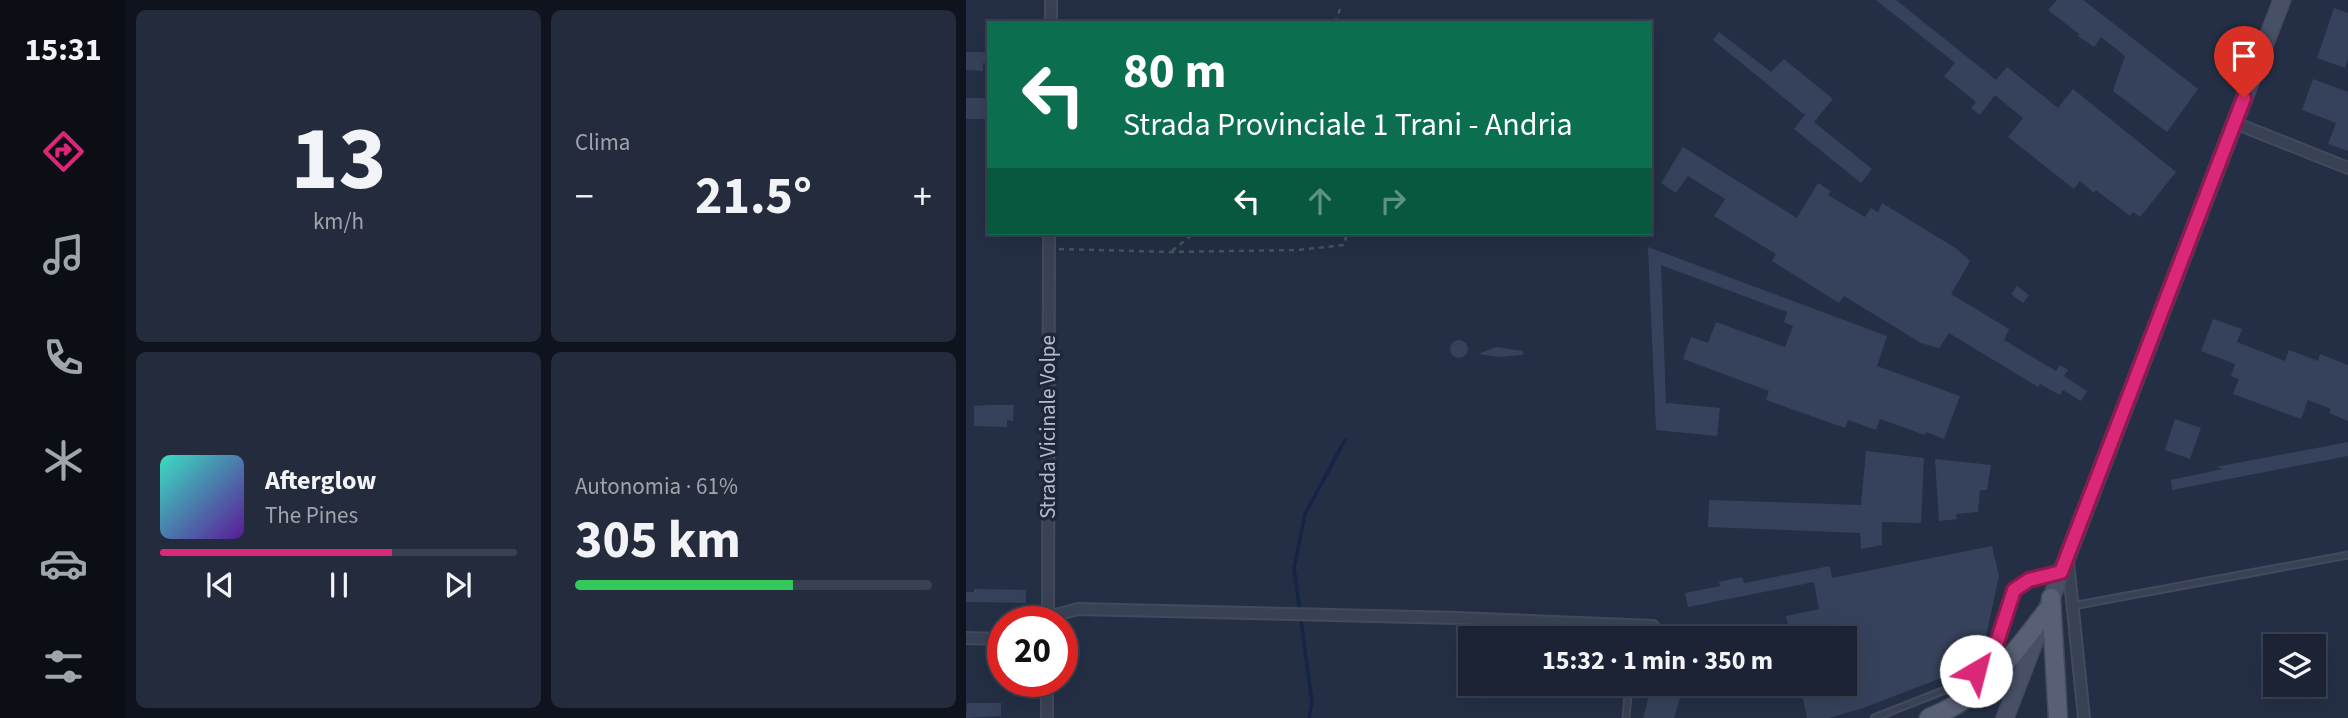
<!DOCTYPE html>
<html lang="it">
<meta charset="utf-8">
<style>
:root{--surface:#1b2334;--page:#242b3c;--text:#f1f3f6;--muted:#a0a4ac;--line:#39404f;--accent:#db2777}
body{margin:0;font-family:"Source Sans 3",sans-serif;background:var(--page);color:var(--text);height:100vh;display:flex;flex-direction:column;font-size:26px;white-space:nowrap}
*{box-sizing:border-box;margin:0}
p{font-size:23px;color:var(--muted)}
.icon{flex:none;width:38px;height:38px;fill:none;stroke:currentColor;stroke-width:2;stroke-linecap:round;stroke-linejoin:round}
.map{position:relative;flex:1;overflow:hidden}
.panel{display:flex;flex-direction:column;gap:10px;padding:10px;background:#0f131d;width:840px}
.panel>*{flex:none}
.hud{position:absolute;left:21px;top:21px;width:665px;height:214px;border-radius:0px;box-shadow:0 7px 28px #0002,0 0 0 2px var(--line);background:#0b6e4f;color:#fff;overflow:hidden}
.tools{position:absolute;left:1297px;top:634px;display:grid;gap:14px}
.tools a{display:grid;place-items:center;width:63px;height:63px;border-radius:0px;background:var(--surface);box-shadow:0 7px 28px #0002,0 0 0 2px var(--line);font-size:35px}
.speed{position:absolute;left:21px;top:606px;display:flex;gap:14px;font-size:35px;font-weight:700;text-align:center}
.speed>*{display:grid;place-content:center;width:91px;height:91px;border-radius:50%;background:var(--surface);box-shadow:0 7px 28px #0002,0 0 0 2px var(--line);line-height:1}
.speed .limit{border:10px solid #d22;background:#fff;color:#111}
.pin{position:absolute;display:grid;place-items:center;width:60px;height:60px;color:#fff;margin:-72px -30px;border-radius:50% 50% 50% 0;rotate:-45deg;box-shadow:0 0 7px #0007}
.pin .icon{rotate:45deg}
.me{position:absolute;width:77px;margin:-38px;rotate:37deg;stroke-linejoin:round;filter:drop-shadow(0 0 5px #0008)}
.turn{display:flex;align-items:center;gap:24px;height:147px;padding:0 21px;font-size:32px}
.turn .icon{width:91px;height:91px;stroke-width:2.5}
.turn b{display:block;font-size:49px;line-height:60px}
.lanes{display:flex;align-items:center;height:66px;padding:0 21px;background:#0003;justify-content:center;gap:35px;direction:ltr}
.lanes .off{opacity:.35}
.big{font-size:52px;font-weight:700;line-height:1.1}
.panel .card{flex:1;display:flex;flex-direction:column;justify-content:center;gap:10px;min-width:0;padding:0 24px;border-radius:10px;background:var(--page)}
.panel .dial{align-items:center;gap:0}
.dial b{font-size:91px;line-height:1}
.song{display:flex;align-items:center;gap:21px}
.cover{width:84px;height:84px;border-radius:10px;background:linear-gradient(135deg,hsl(170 70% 55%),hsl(270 70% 35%))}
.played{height:7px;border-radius:4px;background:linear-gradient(90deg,var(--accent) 65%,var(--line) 65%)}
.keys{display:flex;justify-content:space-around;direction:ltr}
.heat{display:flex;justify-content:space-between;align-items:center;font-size:38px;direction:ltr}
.charge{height:10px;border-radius:5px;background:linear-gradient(90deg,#34c759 61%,var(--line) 0)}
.panel .tiles{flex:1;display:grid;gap:10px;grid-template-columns:repeat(2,1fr)}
.trip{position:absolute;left:492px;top:626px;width:399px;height:70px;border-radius:0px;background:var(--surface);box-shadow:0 7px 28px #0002,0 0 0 2px var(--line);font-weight:700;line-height:70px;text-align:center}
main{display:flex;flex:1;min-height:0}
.menu{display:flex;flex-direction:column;width:126px;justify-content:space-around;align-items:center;background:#0b0e15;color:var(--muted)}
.menu .icon{width:49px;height:49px}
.menu .active{color:var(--accent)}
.menu b{font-size:32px;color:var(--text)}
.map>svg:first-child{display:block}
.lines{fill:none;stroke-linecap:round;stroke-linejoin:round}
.stream{stroke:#162445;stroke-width:3.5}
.building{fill:#36425b}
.service-casing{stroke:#434a5d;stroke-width:9}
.minor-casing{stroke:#434a5d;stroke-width:14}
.secondary-casing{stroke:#434a5d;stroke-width:19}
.primary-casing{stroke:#434a5d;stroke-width:21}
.path{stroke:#40585d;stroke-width:2.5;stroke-dasharray:5 5;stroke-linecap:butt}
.service{stroke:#394254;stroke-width:5}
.minor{stroke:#394254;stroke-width:10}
.secondary{stroke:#475067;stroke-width:16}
.primary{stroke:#576074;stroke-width:18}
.route-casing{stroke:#8e194d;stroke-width:18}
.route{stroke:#db2777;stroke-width:12}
.labels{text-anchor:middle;stroke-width:7;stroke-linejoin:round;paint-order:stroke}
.street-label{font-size:21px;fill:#b7bdce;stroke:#1e263a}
</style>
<main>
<nav class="menu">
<b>15:31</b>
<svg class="icon active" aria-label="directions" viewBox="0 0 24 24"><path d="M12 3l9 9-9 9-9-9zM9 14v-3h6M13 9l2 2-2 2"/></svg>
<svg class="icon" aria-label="music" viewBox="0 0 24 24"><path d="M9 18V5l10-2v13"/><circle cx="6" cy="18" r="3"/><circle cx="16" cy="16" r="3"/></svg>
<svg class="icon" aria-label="phone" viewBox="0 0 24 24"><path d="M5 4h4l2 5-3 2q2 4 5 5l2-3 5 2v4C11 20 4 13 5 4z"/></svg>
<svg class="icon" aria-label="climate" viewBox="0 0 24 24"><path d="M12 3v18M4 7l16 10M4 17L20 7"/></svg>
<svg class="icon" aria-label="car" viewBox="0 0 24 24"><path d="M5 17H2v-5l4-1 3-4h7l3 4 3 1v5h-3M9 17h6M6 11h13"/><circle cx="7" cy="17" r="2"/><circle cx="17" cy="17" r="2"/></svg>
<svg class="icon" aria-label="filters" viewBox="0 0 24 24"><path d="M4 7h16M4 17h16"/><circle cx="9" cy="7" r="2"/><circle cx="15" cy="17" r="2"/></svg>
</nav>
<section class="panel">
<div class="tiles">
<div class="card dial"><b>13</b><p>km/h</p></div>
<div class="card"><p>Clima</p>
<div class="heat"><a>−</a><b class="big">21.5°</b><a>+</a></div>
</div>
<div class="card">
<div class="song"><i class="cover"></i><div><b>Afterglow</b><p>The Pines</p></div></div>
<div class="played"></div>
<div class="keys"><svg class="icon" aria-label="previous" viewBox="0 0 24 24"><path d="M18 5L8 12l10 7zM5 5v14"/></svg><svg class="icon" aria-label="pause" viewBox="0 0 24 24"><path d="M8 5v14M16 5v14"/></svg><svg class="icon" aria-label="next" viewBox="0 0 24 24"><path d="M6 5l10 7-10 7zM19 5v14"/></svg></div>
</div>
<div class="card"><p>Autonomia · 61%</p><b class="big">305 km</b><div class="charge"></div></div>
</div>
</section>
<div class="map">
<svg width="1382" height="718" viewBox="0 0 1382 718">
<rect width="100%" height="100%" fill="#242f45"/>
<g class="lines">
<!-- stream -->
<path class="stream" d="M 343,718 L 346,702 L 328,568 L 339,514 L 379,440"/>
</g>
<!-- building -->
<g class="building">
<path d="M 910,0 L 930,0 L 1030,80 L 1041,67 L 1092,108 L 1107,89 L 1210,172 L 1174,217 L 1167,212 L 1164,216 L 1130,190 L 1128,193 L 1114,181 L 1108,189 L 1042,137 L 1057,118 L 1029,95 L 1014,115 L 1005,108 L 1010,102 L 978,76 L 989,63 Z"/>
<path d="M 1091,0 L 1117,0 L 1232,89 L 1201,132 L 1147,91 L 1159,56 L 1135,37 L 1128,47 L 1112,36 L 1113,34 L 1082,10 Z"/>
<path d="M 1368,8 L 1382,13 L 1382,59 L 1379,68 L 1351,58 Z"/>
<path d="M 753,32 L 805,72 L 818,59 L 867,99 L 848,122 L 906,169 L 895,183 L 828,129 L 839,115 L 747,40 Z"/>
<path d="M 0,52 L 23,52 L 23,63 L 17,63 L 17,71 L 0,70 Z"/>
<path d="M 1347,79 L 1382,92 L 1382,151 L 1362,144 L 1370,123 L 1336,110 Z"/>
<rect x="0" y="98" width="23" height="21"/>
<path d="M 717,147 L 831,218 L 852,183 L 865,191 L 862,195 L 899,217 L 905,208 L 912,212 L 916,203 L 991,249 L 1004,261 L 985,294 L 1043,329 L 1038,340 L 1090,371 L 1094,365 L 1102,370 L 1098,376 L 1121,391 L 1115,401 L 1097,390 L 1094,395 L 1074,384 L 1072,387 L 983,333 L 973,348 L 955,343 L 878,296 L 873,303 L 806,261 L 810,254 L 748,216 L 759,199 L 722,176 L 710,193 L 695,183 Z"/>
<path d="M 682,247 L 921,336 L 911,366 L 994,396 L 978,439 L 960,432 L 959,435 L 914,419 L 910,430 L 882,420 L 879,428 L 800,400 L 803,391 L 717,359 L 725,337 L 742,343 L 750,322 L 819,347 L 827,326 L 818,322 L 821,312 L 695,265 L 700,406 L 701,403 L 754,408 L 751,436 L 690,430 Z"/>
<path d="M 1051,286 L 1063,295 L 1057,303 L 1045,294 Z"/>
<path d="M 1247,319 L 1276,329 L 1271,342 L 1319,361 L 1323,350 L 1352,361 L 1354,354 L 1382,365 L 1382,421 L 1363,413 L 1365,409 L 1342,400 L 1335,419 L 1267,394 L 1273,379 L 1265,376 L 1269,364 L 1235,351 Z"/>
<circle cx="493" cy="349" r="9"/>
<path d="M 530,347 L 557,351 L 557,355 L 532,357 L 512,354 Z"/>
<path d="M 23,405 L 48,405 L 47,421 L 41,420 L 41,427 L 8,426 L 8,406 Z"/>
<path d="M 1209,419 L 1235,428 L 1224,459 L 1199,450 Z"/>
<path d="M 1382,442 L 1382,456 L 1206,490 L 1205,480 L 1257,469 L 1250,467 Z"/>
<path d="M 900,451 L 958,458 L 955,523 L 916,522 L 916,545 L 895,549 L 894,533 L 742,527 L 743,500 L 895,505 Z"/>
<path d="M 969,459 L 1025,465 L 1021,490 L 1014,490 L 1012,512 L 990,514 L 991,519 L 973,521 Z"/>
<path d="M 1026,546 L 1033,576 L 1016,655 L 983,675 L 897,708 L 863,718 L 841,718 L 834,684 L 878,684 L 878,639 L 825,639 L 820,616 L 853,609 L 848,582 L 722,607 L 719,593 L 754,586 L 753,582 L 776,577 L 778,583 L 864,566 L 866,578 Z"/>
<path d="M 8,589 L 60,590 L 60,603 L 0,602 L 0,592 L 8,592 Z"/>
<path d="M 686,684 L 718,684 L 708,718 L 677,718 Z"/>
<path d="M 1,703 L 35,703 L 35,716 L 0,718 Z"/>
</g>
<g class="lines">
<!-- service casing -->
<g class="service-casing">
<g id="service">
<path d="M 1106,606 L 1382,555"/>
<path d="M 660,718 L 663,684"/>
<path d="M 908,718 L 979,690 L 1010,671 L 1025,655 L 1032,642 L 1048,590 L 1063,580 L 1092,572"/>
</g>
</g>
<!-- minor casing -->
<g class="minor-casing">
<g id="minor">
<path d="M 85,0 L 85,23"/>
<path d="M 1269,123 L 1382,168"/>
<path d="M 1102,561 L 1118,718"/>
<path d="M 82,617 L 112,609 L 491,618 L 687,626"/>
<path d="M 82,621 L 83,233"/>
<path d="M 0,638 L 37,639"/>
<path d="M 81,718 L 81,681"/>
</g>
</g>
<!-- secondary casing -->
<g class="secondary-casing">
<path id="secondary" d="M 1039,718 L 1316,0"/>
</g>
<!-- primary casing -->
<g class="primary-casing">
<g id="primary">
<path d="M 1085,598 L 1092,718"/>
<path d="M 963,718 C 1019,696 1045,657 1080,612"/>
</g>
</g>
<!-- path -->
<g class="path">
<path d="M 369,23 L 375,6"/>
<path d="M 93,249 L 205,252 L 332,250 L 378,245 L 381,233"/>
<path d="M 206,251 L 228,233"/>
</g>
<!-- service -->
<use href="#service" class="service"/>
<!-- minor -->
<use href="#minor" class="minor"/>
<!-- secondary -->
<use href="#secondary" class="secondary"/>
<!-- primary -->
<use href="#primary" class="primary"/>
</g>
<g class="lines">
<!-- route casing -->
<g class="route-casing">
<path id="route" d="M 1010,671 L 1025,655 L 1031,642 L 1048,590 L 1063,580 L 1095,572 L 1278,98"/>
</g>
<!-- route -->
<use href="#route" class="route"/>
</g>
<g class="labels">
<!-- street labels -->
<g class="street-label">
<text transform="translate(82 427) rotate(-90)" y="7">Strada Vicinale Volpe</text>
</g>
</g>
</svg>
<div class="tools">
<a><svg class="icon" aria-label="layers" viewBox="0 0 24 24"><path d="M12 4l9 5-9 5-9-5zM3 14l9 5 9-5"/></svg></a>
</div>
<div class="speed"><div class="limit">20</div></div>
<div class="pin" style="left:1278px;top:98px;background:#d93025"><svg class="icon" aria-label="arrive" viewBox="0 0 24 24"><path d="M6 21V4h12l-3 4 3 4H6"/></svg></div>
<svg class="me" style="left:1010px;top:671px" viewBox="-20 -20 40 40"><circle r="19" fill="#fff"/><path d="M0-13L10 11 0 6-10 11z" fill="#db2777"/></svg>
<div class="trip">15:32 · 1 min · 350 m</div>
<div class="hud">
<div class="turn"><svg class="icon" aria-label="left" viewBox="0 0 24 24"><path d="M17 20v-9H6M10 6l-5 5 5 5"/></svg><div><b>80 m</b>Strada Provinciale 1 Trani - Andria</div></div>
<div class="lanes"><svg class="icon" aria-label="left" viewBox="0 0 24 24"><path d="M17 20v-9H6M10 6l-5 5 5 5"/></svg><svg class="icon off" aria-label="ahead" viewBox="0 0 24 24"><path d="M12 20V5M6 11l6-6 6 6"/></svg><svg class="icon off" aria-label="right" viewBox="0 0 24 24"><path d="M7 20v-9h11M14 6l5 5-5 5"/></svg></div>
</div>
</div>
</main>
